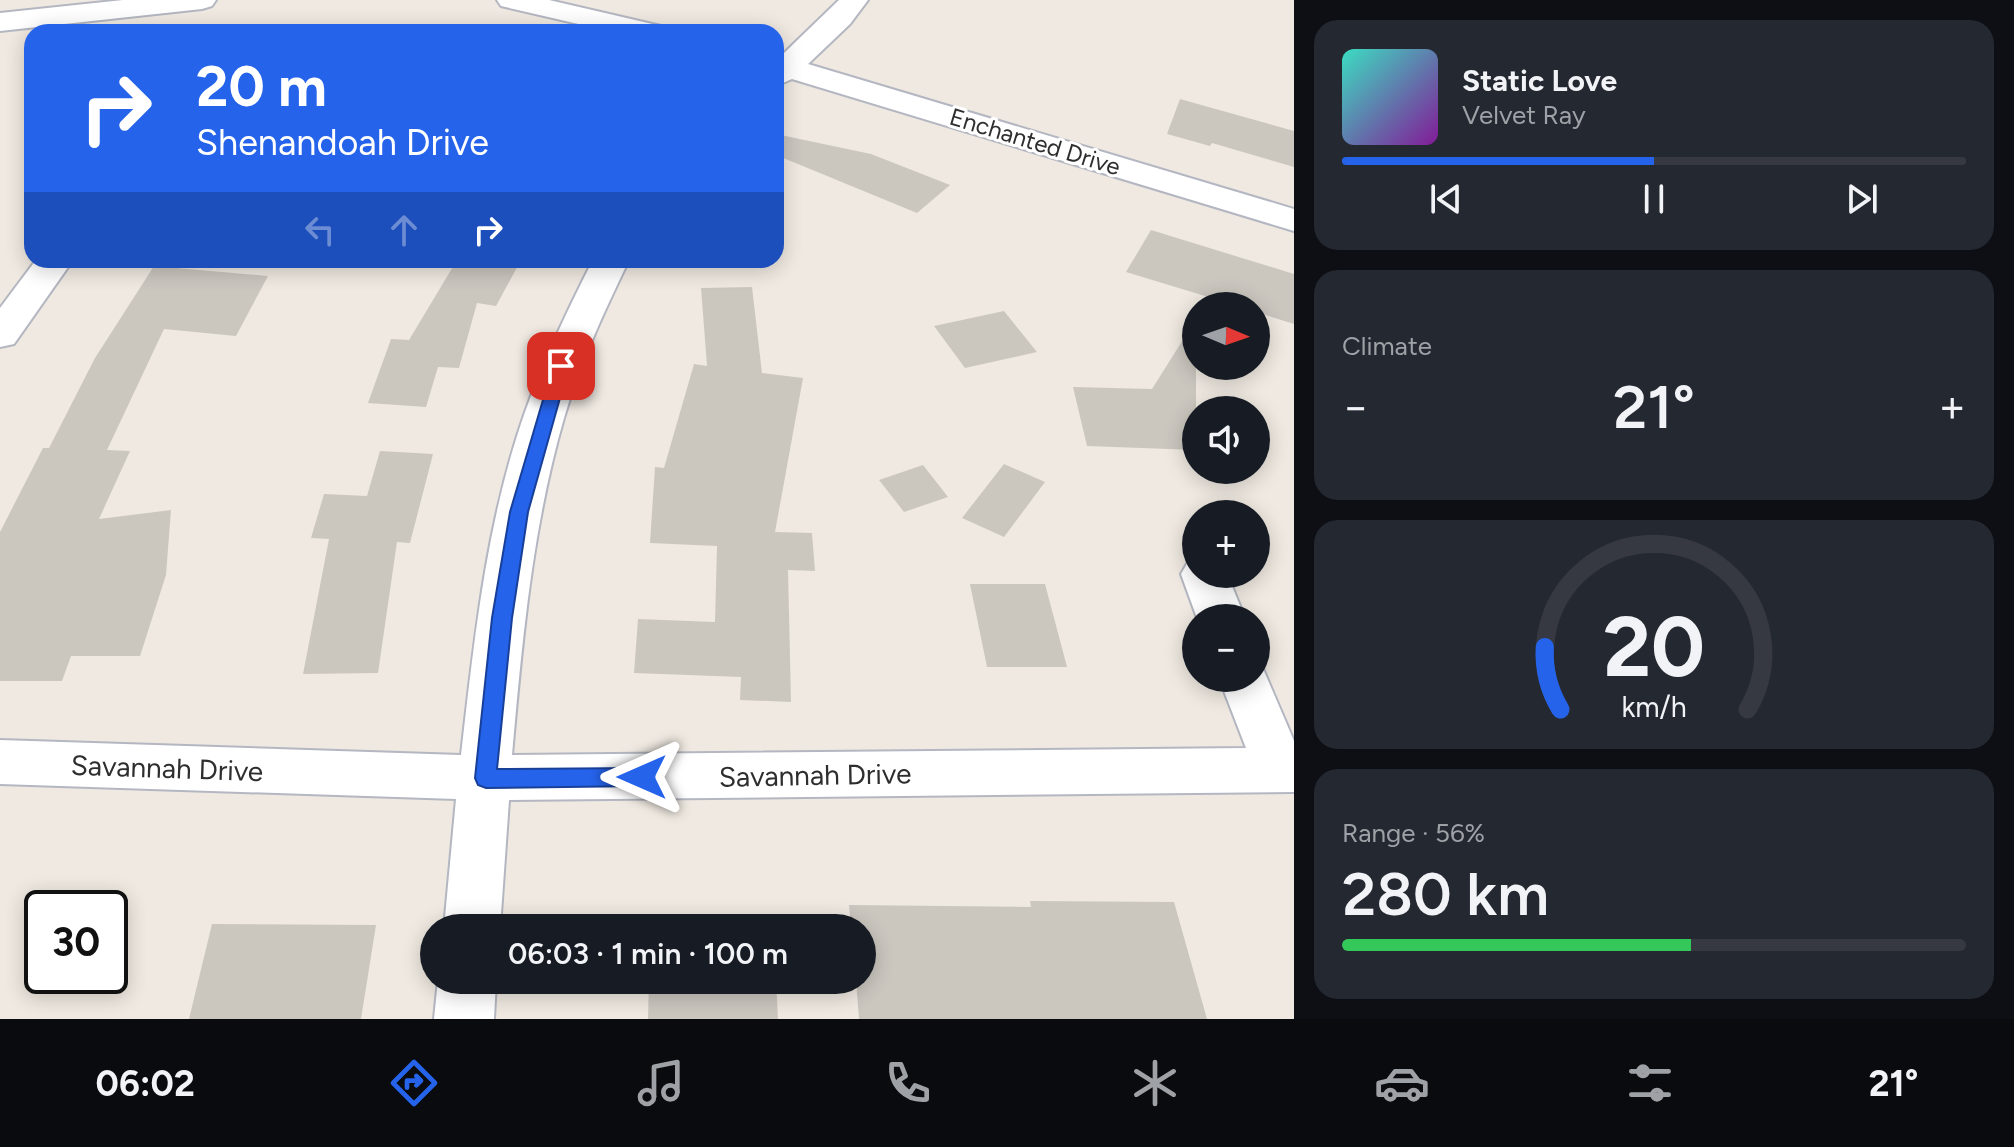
<!DOCTYPE html>
<meta charset="utf-8">
<style>
:root{--surface:#171b24;--page:#242831;--text:#f1f3f6;--muted:#9ea1a6;--line:#363941;--accent:#2563eb}
body{margin:0;font-family:Figtree,sans-serif;background:var(--page);color:var(--text);height:100vh;display:flex;flex-direction:column;font-size:30px;white-space:nowrap}
*{box-sizing:border-box;margin:0}
p{font-size:26px;color:var(--muted)}
.icon{flex:none;width:44px;height:44px;fill:none;stroke:currentColor;stroke-width:2;stroke-linecap:round;stroke-linejoin:round}
.map{position:relative;flex:1;overflow:hidden}
.details{display:flex;flex-direction:column;gap:20px;padding:20px;background:#0d0f14;width:720px}
.details>*{flex:none}
.top-card{position:absolute;left:24px;top:24px;width:760px;height:244px;border-radius:24px;box-shadow:0 4px 20px #0003;background:#2563eb;color:#fff;overflow:hidden}
.needle{width:52px;rotate:92deg}
.fabs{position:absolute;left:1182px;top:292px;display:grid;gap:16px}
.fabs a{display:grid;place-items:center;width:88px;height:88px;border-radius:50%;background:var(--surface);box-shadow:0 4px 20px #0003;font-size:40px}
.speed{position:absolute;left:24px;top:890px;display:flex;gap:16px;font-size:40px;font-weight:700;text-align:center}
.speed>*{display:grid;place-content:center;width:104px;height:104px;border-radius:50%;background:var(--surface);box-shadow:0 4px 20px #0003;line-height:1}
.speed .limit{border:4px solid #111;border-radius:12px;background:#fff;color:#111}
.pin{position:absolute;display:grid;place-items:center;width:68px;height:68px;color:#fff;margin:-34px;border-radius:16px;box-shadow:0 4px 12px #0006}
.me{position:absolute;width:88px;margin:-44px;rotate:270deg;stroke-linejoin:round;filter:drop-shadow(0 0 6px #0008)}
.turn{display:flex;align-items:center;gap:28px;height:168px;padding:0 40px;font-size:36px}
.turn .icon{width:104px;height:104px;stroke-width:2.5}
.turn b{display:block;font-size:56px;line-height:68px}
.lanes{display:flex;align-items:center;height:76px;padding:0 40px;background:#0003;justify-content:center;gap:40px;direction:ltr}
.lanes .off{opacity:.35}
.big{font-size:60px;font-weight:600;line-height:1.1}
.details .tile{flex:1;display:flex;flex-direction:column;justify-content:center;gap:12px;min-width:0;padding:0 28px;border-radius:24px;background:var(--page)}
.details .dial{align-items:center;gap:0}
.dial svg{height:208px;overflow:visible;fill:none;stroke:var(--line);stroke-width:7;stroke-linecap:round;text-anchor:middle}
.dial text{fill:var(--text);stroke:none}
.song{display:flex;align-items:center;gap:24px}
.cover{width:96px;height:96px;border-radius:12px;background:linear-gradient(135deg,hsl(170 70% 55%),hsl(290 70% 35%))}
.played{height:8px;border-radius:4px;background:linear-gradient(90deg,var(--accent) 50%,var(--line) 50%)}
.keys{display:flex;justify-content:space-around;direction:ltr}
.heat{display:flex;justify-content:space-between;align-items:center;font-size:44px;direction:ltr}
.charge{height:12px;border-radius:6px;background:linear-gradient(90deg,#34c759 56%,var(--line) 0)}
.trip{position:absolute;left:420px;top:914px;width:456px;height:80px;border-radius:40px;background:var(--surface);box-shadow:0 4px 20px #0003;font-weight:600;line-height:80px;text-align:center}
.tab-bar{display:flex;height:128px;justify-content:space-around;align-items:center;background:#090b0e;color:var(--muted)}
.tab-bar .icon{width:56px;height:56px}
.tab-bar .selected{color:var(--accent)}
.tab-bar b{font-size:36px;color:var(--text)}
main{display:flex;flex:1;min-height:0}
.map>svg:first-child{display:block}
.building{fill:#cbc7bf}
.lines{fill:none;stroke-linecap:round;stroke-linejoin:round}
.minor-casing{stroke:#b4b7c1;stroke-width:4}
.minor{fill:#fff;fill-rule:evenodd}
.route{fill:#2563eb;stroke:#184099;stroke-width:2}
.labels{text-anchor:middle;stroke-width:6;stroke-linejoin:round;paint-order:stroke}
.far-street-label{font-size:24px;fill:#2e2e2e;stroke:#fff}
.street-label{font-size:28px;fill:#2e2e2e;stroke:#fff}
</style>
<main>
<div class="map">
<svg width="1294" height="1019" viewBox="0 0 1294 1019">
<rect width="100%" height="100%" fill="#efe9e1"/>
<!-- building -->
<g class="building">
<path d="M 1180,99 L 1294,131 L 1294,167 L 1212,143 L 1210,146 L 1167,134 Z"/>
<path d="M 776,134 L 871,154 L 950,185 L 917,213 L 776,155 Z"/>
<path d="M 1151,230 L 1294,274 L 1294,324 L 1256,312 L 1256,306 L 1238,306 L 1126,272 Z"/>
<path d="M 457,260 L 521,260 L 496,306 L 477,303 L 459,368 L 438,367 L 426,407 L 368,403 L 391,339 L 409,340 Z"/>
<path d="M 154,266 L 268,276 L 236,336 L 164,329 L 107,450 L 130,451 L 99,519 L 171,510 L 166,575 L 140,656 L 71,656 L 62,681 L 0,681 L 0,532 L 43,448 L 49,448 L 95,358 Z"/>
<path d="M 752,287 L 762,373 L 803,378 L 775,532 L 812,533 L 815,571 L 788,570 L 791,702 L 740,700 L 741,677 L 634,673 L 638,619 L 715,622 L 717,546 L 650,543 L 655,467 L 664,468 L 694,364 L 707,366 L 701,288 Z"/>
<path d="M 1004,311 L 1037,352 L 965,368 L 934,326 Z"/>
<path d="M 1196,319 L 1196,450 L 1087,446 L 1073,387 L 1152,389 Z"/>
<path d="M 380,451 L 433,454 L 410,543 L 397,542 L 378,673 L 303,674 L 329,539 L 311,538 L 324,494 L 367,496 Z"/>
<path d="M 1004,464 L 1045,482 L 1004,537 L 962,518 Z"/>
<path d="M 923,465 L 948,497 L 904,512 L 879,480 Z"/>
<path d="M 970,584 L 1045,584 L 1067,667 L 987,667 Z"/>
<path d="M 1030,901 L 1174,902 L 1207,1019 L 859,1019 L 856,980 L 862,980 L 862,928 L 851,928 L 849,905 L 1031,907 Z"/>
<path d="M 650,915 L 772,917 L 773,928 L 649,928 Z"/>
<path d="M 212,924 L 376,925 L 361,1019 L 189,1019 Z"/>
<path d="M 649,980 L 776,980 L 778,1019 L 648,1019 Z"/>
</g>
<g class="lines">
<!-- minor casing -->
<g class="minor-casing">
<g id="minor">
<path d="M 123,0 L 216,0 L 212,6 L 202,9 L 0,31 L 0,13 Z"/>
<path d="M 497,0 L 549,0 L 661,26 L 666,32 L 613,32 L 501,6 Z"/>
<path d="M 839,0 L 868,0 L 850,24 L 808,64 L 1294,209 L 1294,231 L 792,79 L 776,86 L 776,55 L 781,56 Z"/>
<path d="M 36,260 L 73,260 L 14,344 L 0,347 L 0,308 Z"/>
<path d="M 593,260 L 629,260 C 604,312 580,363 564,418 C 532,528 522,642 512,755 L 1246,748 L 1219,678 L 1256,678 L 1256,662 L 1261,664 L 1294,741 L 1294,792 L 509,800 L 500,928 L 444,928 L 456,799 L 0,784 L 0,740 L 461,755 C 474,641 486,524 524,415 C 543,361 567,311 593,260 Z"/>
<path d="M 1196,559 L 1196,574 L 1227,574 L 1245,618 L 1197,618 L 1181,574 L 1188,562 Z"/>
<path d="M 438,980 L 496,980 L 494,1019 L 434,1019 Z"/>
</g>
</g>
<!-- minor -->
<use href="#minor" class="minor"/>
</g>
<!-- route -->
<path class="route" d="M 561,361 L 569,366 L 528,512 L 512,618 L 497,769 L 642,768 L 650,770 L 653,777 L 650,783 L 642,786 L 486,788 L 478,785 L 475,778 L 492,618 L 510,512 L 553,366 Z"/>
<g class="labels">
<!-- far-street labels -->
<g class="far-street-label">
<text transform="translate(1035 142) rotate(17)" y="8">Enchanted Drive</text>
</g>
<!-- street labels -->
<g class="street-label">
<text transform="translate(167 768) rotate(2)" y="10">Savannah Drive</text>
<text transform="translate(815 775) rotate(-1)" y="10">Savannah Drive</text>
</g>
</g>
</svg>
<div class="fabs">
<a><svg class="needle" viewBox="-14 -14 28 28"><path d="M0-13l5 13h-10z" fill="#e53935"/><path d="M0 13l5-13h-10z" fill="#9ea1a6"/></svg></a>
<a><svg class="icon" aria-label="sound" viewBox="0 0 24 24"><path d="M4 9h4l5-4v14l-5-4H4zM17 9q2 3 0 6"/></svg></a>
<a>+</a>
<a>−</a>
</div>
<div class="speed"><div class="limit">30</div></div>
<div class="pin" style="left:561px;top:366px;background:#d93025"><svg class="icon" aria-label="arrive" viewBox="0 0 24 24"><path d="M6 21V4h12l-3 4 3 4H6"/></svg></div>
<svg class="me" style="left:642px;top:777px" viewBox="-20 -20 40 40"><path d="M0-17L14 15 0 8-14 15z" fill="#2563eb" stroke="#fff" stroke-width="4"/></svg>
<div class="trip">06:03 · 1 min · 100 m</div>
<div class="top-card">
<div class="turn"><svg class="icon" aria-label="right" viewBox="0 0 24 24"><path d="M7 20v-9h11M14 6l5 5-5 5"/></svg><div><b>20 m</b>Shenandoah Drive</div></div>
<div class="lanes"><svg class="icon off" aria-label="left" viewBox="0 0 24 24"><path d="M17 20v-9H6M10 6l-5 5 5 5"/></svg><svg class="icon off" aria-label="ahead" viewBox="0 0 24 24"><path d="M12 20V5M6 11l6-6 6 6"/></svg><svg class="icon" aria-label="right" viewBox="0 0 24 24"><path d="M7 20v-9h11M14 6l5 5-5 5"/></svg></div>
</div>
</div>
<section class="details">
<div class="tile">
<div class="song"><i class="cover"></i><div><b>Static Love</b><p>Velvet Ray</p></div></div>
<div class="played"></div>
<div class="keys"><svg class="icon" aria-label="previous" viewBox="0 0 24 24"><path d="M18 5L8 12l10 7zM5 5v14"/></svg><svg class="icon" aria-label="pause" viewBox="0 0 24 24"><path d="M8 5v14M16 5v14"/></svg><svg class="icon" aria-label="next" viewBox="0 0 24 24"><path d="M6 5l10 7-10 7zM19 5v14"/></svg></div>
</div>
<div class="tile"><p>Climate</p>
<div class="heat"><a>−</a><b class="big">21°</b><a>+</a></div>
</div>
<div class="tile dial"><svg viewBox="0 0 100 80">
<path d="M14 69A42 42 0 1 1 86 69"/>
<path d="M14 69A42 42 0 0 1 8 45" stroke="#2563eb"/>
<text x="50" y="56" font-size="32" font-weight="700">20</text>
<text x="50" y="72" font-size="11">km/h</text>
</svg></div>
<div class="tile"><p>Range · 56%</p><b class="big">280 km</b><div class="charge"></div></div>
</section>
</main>
<nav class="tab-bar">
<b>06:02</b>
<svg class="icon selected" aria-label="directions" viewBox="0 0 24 24"><path d="M12 3l9 9-9 9-9-9zM9 14v-3h6M13 9l2 2-2 2"/></svg>
<svg class="icon" aria-label="music" viewBox="0 0 24 24"><path d="M9 18V5l10-2v13"/><circle cx="6" cy="18" r="3"/><circle cx="16" cy="16" r="3"/></svg>
<svg class="icon" aria-label="phone" viewBox="0 0 24 24"><path d="M5 4h4l2 5-3 2q2 4 5 5l2-3 5 2v4C11 20 4 13 5 4z"/></svg>
<svg class="icon" aria-label="climate" viewBox="0 0 24 24"><path d="M12 3v18M4 7l16 10M4 17L20 7"/></svg>
<svg class="icon" aria-label="car" viewBox="0 0 24 24"><path d="M5 17H2v-5l4-1 3-4h7l3 4 3 1v5h-3M9 17h6M6 11h13"/><circle cx="7" cy="17" r="2"/><circle cx="17" cy="17" r="2"/></svg>
<svg class="icon" aria-label="filters" viewBox="0 0 24 24"><path d="M4 7h16M4 17h16"/><circle cx="9" cy="7" r="2"/><circle cx="15" cy="17" r="2"/></svg>
<b>21°</b>
</nav>
